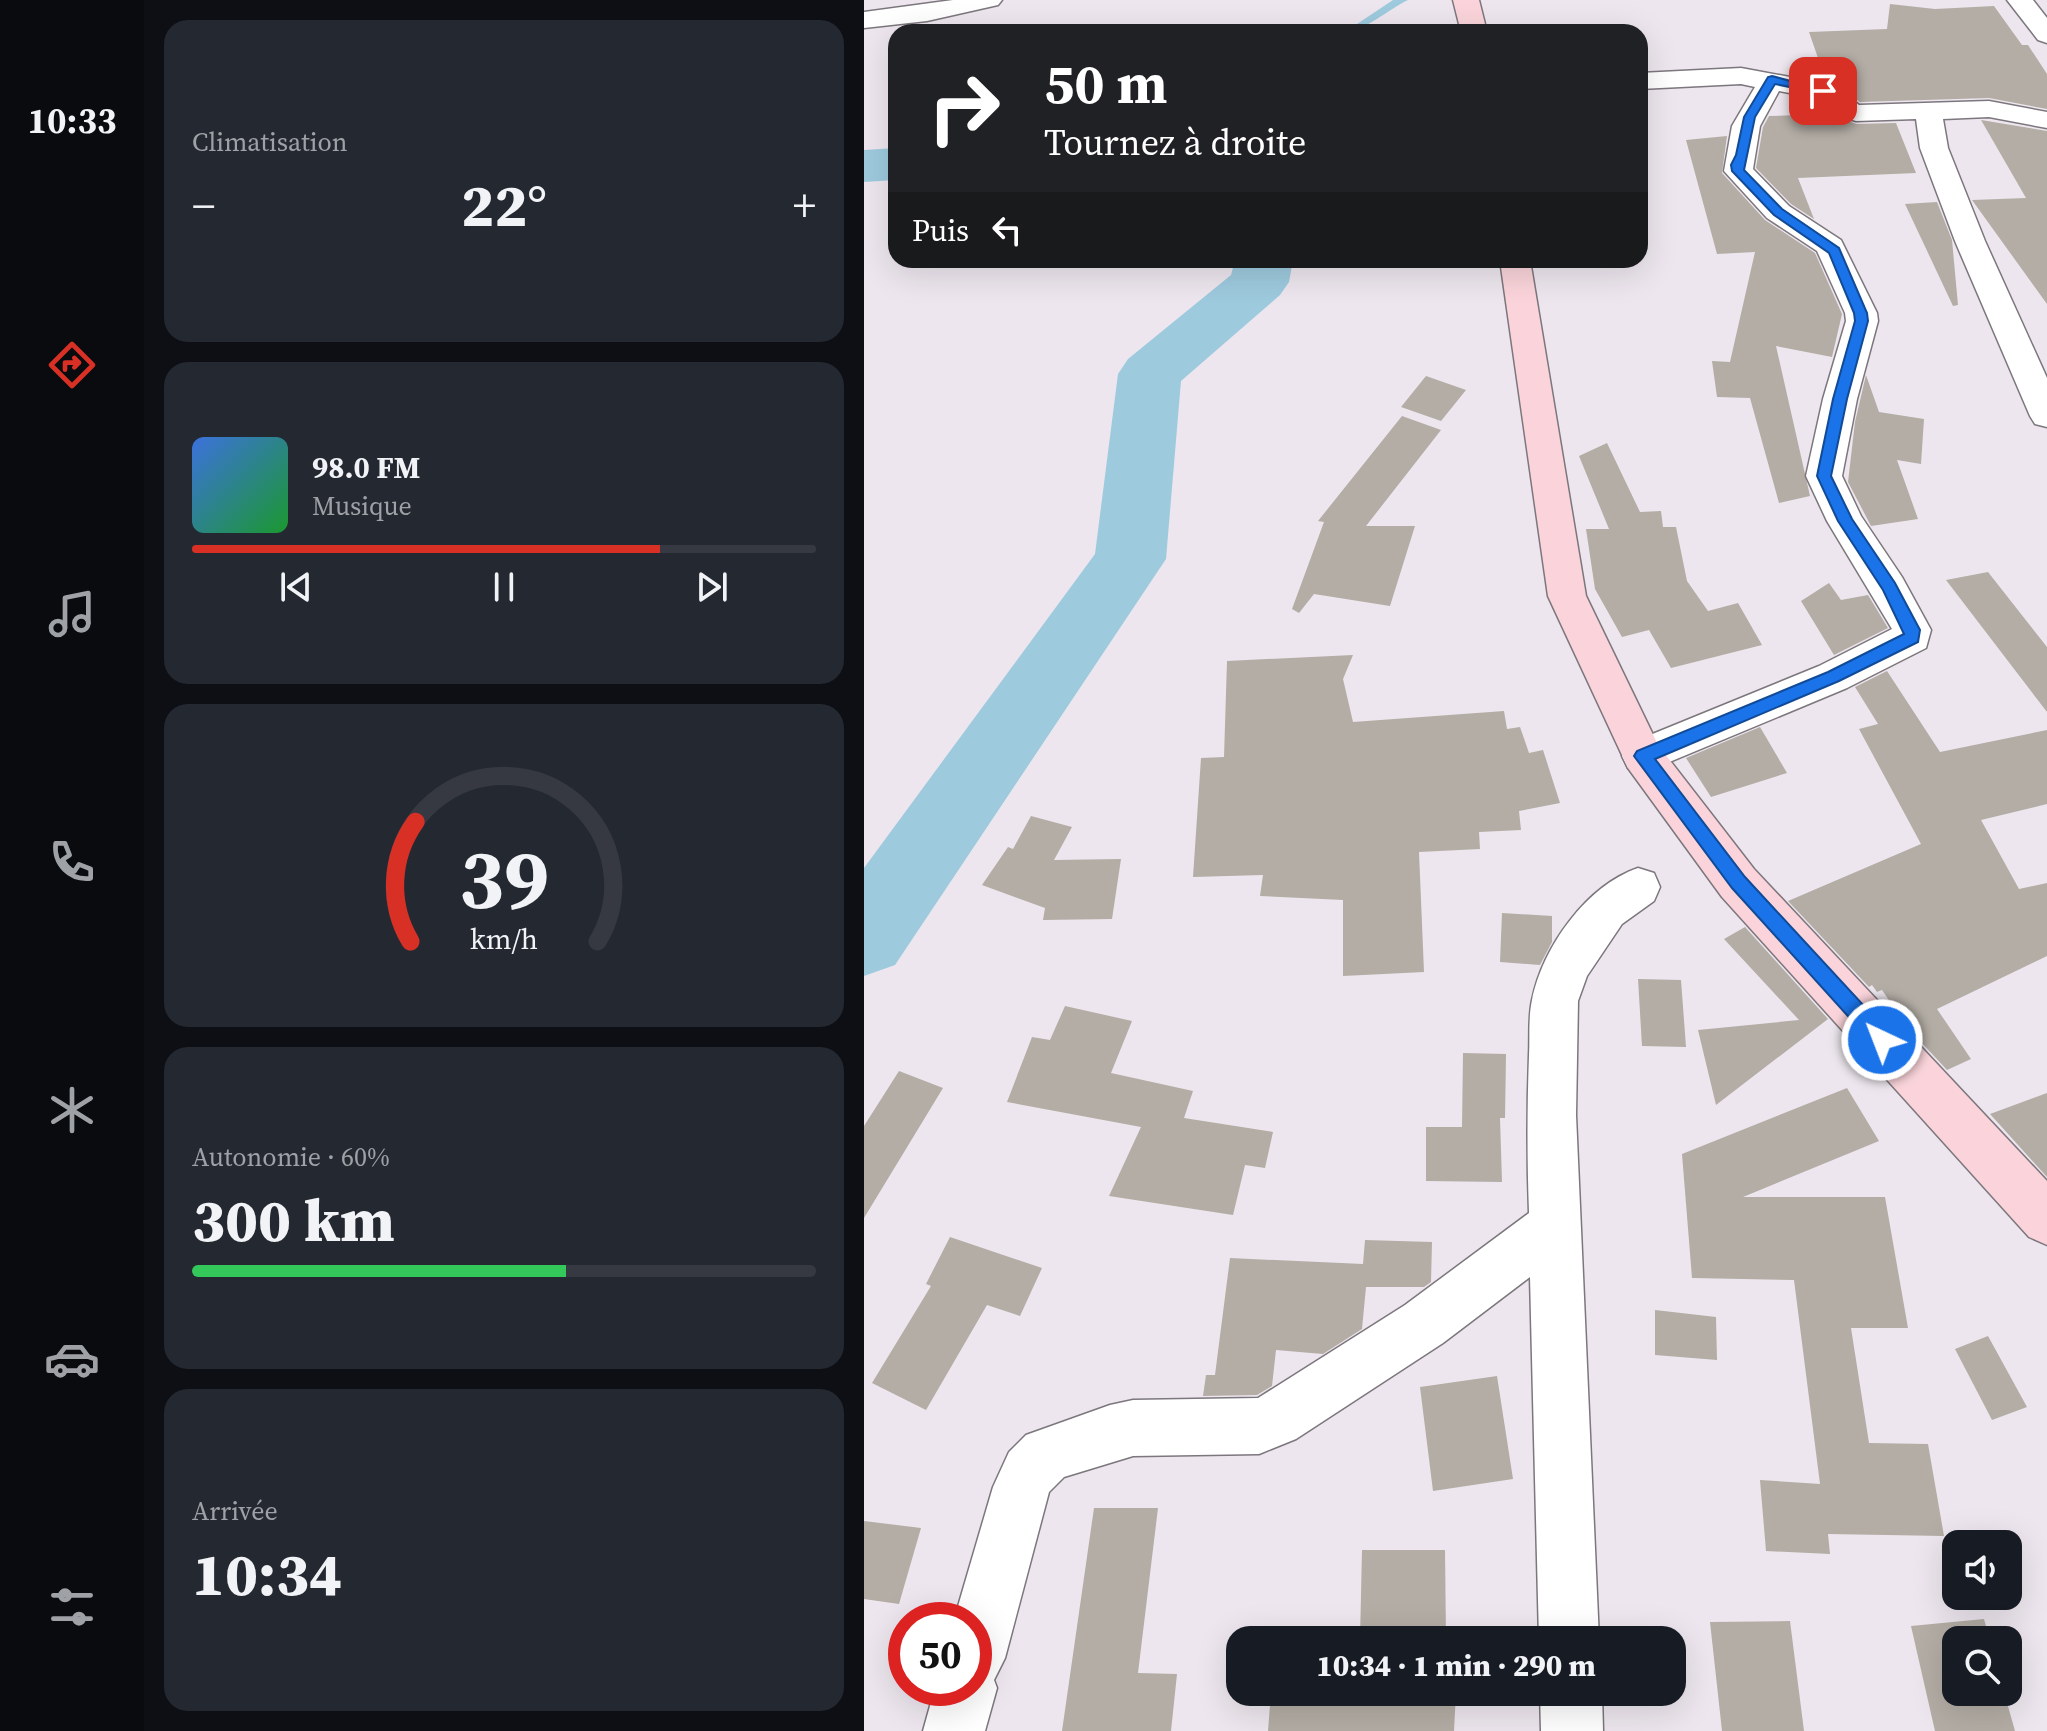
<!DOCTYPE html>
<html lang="fr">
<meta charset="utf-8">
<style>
:root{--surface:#171b24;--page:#242831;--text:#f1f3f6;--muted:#9ea1a6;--line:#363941;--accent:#d93025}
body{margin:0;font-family:"Source Serif 4",serif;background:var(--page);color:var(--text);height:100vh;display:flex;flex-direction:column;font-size:30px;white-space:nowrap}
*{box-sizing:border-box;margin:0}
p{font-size:26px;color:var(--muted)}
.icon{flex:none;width:44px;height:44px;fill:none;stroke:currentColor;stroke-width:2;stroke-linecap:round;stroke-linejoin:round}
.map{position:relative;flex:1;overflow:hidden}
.side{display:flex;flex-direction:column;gap:20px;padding:20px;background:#0d0f14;width:720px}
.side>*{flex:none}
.top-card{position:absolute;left:24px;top:24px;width:760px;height:244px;border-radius:24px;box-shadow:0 8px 32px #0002;background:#202124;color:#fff;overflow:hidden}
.tools{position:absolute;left:1078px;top:1530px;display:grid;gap:16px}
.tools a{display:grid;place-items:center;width:80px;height:80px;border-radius:16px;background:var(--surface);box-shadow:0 8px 32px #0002;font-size:40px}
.speed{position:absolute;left:24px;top:1602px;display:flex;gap:16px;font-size:40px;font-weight:700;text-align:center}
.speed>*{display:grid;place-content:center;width:104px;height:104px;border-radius:50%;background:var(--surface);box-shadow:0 8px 32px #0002;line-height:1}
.speed .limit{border:12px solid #d22;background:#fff;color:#111}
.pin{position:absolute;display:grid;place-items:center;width:68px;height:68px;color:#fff;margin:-34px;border-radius:16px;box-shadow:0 4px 12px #0006}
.me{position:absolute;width:88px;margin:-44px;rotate:317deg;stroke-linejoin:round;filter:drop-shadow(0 0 6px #0008)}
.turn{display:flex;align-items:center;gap:28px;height:168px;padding:0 24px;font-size:36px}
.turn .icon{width:104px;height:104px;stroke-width:2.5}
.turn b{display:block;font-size:56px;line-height:68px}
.then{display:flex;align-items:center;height:76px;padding:0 24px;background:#0003;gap:16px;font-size:30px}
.big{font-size:60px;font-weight:800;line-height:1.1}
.side .widget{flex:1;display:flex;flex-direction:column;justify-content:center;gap:12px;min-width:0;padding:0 28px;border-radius:24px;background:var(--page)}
.side .dial{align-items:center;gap:0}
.dial svg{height:208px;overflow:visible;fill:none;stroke:var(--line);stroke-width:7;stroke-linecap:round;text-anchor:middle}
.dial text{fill:var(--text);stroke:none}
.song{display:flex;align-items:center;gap:24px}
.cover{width:96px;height:96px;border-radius:12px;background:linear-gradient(135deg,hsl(220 70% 55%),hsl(130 70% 35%))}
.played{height:8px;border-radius:4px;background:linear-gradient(90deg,var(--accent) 75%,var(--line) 75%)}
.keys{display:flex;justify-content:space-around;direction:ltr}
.heat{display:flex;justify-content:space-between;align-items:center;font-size:44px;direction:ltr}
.charge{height:12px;border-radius:6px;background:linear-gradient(90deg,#34c759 60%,var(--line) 0)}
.trip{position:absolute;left:362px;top:1626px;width:460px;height:80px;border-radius:24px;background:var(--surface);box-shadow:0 8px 32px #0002;font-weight:800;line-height:80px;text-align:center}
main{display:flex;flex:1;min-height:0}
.tab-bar{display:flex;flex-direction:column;width:144px;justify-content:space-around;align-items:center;background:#090b0e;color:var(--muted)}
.tab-bar .icon{width:56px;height:56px}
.tab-bar .active{color:var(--accent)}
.tab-bar b{font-size:36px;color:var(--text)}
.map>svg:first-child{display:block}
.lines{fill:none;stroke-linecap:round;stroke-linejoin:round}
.stream{fill:#9ecade;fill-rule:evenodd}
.river{fill:#9ecade;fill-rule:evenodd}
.building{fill:#b3ada5}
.street-casing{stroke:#7c767d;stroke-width:3}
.secondary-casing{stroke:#7c767d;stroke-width:3}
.street{fill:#fff;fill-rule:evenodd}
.secondary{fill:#fad4da;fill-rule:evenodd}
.route{fill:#1a73e8;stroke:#114b97;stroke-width:2}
</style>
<main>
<nav class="tab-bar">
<b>10:33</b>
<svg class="icon active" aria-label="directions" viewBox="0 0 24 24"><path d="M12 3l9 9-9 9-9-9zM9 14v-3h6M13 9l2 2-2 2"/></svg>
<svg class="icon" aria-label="music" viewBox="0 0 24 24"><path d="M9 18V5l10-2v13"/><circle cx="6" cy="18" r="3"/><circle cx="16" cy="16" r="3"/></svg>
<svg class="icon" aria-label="phone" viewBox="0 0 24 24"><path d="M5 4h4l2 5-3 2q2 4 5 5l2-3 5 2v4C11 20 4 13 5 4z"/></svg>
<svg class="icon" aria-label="climate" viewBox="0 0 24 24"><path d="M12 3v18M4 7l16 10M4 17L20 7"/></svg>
<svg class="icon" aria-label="car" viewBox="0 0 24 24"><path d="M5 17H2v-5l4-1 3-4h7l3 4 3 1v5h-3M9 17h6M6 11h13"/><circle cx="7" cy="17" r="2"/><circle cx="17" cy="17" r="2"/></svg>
<svg class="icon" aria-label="filters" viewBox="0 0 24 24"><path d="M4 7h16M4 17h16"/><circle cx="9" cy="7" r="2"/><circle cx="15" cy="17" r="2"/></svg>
</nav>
<section class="side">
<div class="widget"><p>Climatisation</p>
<div class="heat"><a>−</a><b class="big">22°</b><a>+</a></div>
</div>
<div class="widget">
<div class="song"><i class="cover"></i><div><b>98.0 FM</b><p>Musique</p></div></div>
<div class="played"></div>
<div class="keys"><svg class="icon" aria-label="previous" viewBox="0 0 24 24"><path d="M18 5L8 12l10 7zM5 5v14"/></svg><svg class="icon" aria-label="pause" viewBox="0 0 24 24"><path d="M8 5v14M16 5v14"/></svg><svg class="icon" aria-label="next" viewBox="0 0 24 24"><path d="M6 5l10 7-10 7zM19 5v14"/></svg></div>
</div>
<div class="widget dial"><svg viewBox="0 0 100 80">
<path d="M14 69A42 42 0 1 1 86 69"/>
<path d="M14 69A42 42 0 0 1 16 23" stroke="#d93025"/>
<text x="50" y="56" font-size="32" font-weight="700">39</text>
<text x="50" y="72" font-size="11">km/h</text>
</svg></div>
<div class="widget"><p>Autonomie · 60%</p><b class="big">300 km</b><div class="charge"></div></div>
<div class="widget"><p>Arrivée</p><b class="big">10:34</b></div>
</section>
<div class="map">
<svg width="1183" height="1731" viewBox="0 0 1183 1731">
<rect width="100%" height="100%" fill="#ede6ee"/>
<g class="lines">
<!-- stream -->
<path class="stream" d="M 529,0 L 544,0 C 526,8 500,32 481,32 Z"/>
<!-- river -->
<g class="river">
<path d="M 32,148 L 32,180 L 0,182 L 0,150 Z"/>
<path d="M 371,260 L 429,260 L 425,282 L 416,295 L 317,381 L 302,559 L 31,965 L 0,976 L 0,868 L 231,554 L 254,374 L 264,359 L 367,275 Z"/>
</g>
</g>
<!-- building -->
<g class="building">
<path d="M 1026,4 L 1071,9 L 1130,6 L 1158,45 L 1164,45 L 1183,74 L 1183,109 L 1125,98 L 996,102 L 971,83 L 962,81 L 945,32 L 1023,29 Z"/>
<path d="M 967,114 L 992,124 L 1032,123 L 1052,173 L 934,178 L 950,219 L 927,204 L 892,168 L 899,127 L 905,116 Z"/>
<path d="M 1117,120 L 1183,131 L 1183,304 L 1108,200 L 1162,198 Z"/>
<path d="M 863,136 L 858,173 L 901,220 L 951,253 L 978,314 L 968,357 L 912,346 L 946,496 L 915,503 L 886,398 L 853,397 L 848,361 L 866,362 L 891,252 L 853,254 L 822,140 Z"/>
<path d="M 1073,202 L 1088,240 L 1094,305 L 1089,306 L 1041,204 Z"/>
<path d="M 1002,375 L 1015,412 L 1060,419 L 1057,464 L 1033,460 L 1054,519 L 1007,526 L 984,482 L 991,422 Z"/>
<path d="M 562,376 L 602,390 L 577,421 L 537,407 Z"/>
<path d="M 538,416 L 577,430 L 502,526 L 551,526 L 526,606 L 450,594 L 435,613 L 428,609 L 460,522 L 454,521 Z"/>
<path d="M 743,443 L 776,512 L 797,511 L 799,527 L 812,527 L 823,581 L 844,611 L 874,603 L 898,645 L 807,668 L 785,630 L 758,637 L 731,589 L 722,529 L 745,529 L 715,456 Z"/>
<path d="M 1124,572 L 1183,647 L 1183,712 L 1082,580 Z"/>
<path d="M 965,583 L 977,600 L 1004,595 L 1024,628 L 970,655 L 937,601 Z"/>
<path d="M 489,655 L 479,679 L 489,722 L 640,711 L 643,729 L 656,727 L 665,753 L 679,750 L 696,803 L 655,811 L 657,830 L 615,832 L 616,849 L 555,852 L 560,972 L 479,976 L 479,900 L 396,896 L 399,875 L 329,877 L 337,758 L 360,757 L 363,661 Z"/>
<path d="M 1023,671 L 1076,752 L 1183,730 L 1183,804 L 1117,820 L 1155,889 L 1183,883 L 1183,956 L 1073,1009 L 1107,1059 L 1083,1070 L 1044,1028 L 1018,990 L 1013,992 L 1008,985 L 1005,987 L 924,901 L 1057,844 L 995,729 L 1014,724 L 991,687 Z"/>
<path d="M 896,727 L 923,773 L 847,797 L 822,758 Z"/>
<path d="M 167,816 L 208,827 L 190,860 L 257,859 L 248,919 L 179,920 L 181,908 L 118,885 L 144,847 L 149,849 Z"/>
<path d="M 638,913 L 688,916 L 688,942 L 676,965 L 636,962 Z"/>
<path d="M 881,927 L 964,1019 L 852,1105 L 834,1030 L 935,1020 L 860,939 Z"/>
<path d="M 774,979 L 817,980 L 822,1047 L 778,1046 Z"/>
<path d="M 201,1006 L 268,1021 L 247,1073 L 329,1091 L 320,1118 L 409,1132 L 401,1168 L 381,1165 L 369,1215 L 245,1196 L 277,1127 L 143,1102 L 168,1037 L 186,1040 Z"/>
<path d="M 599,1053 L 642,1054 L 641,1118 L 636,1118 L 638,1182 L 562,1181 L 562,1127 L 598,1127 Z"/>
<path d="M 35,1071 L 79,1088 L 0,1218 L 0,1126 Z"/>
<path d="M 983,1088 L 1015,1141 L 879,1197 L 1021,1197 L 1044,1328 L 987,1328 L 1005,1443 L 1064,1444 L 1080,1536 L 964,1534 L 966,1554 L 902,1551 L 896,1480 L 956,1484 L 930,1280 L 828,1278 L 818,1154 Z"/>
<path d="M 1183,1093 L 1183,1177 L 1126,1114 Z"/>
<path d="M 86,1237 L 178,1268 L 156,1316 L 123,1305 L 62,1410 L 8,1383 L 67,1286 L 62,1284 Z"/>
<path d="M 501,1240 L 568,1242 L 567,1282 L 560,1287 L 502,1287 L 498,1329 L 459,1354 L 412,1350 L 408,1386 L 393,1395 L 339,1396 L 342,1375 L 351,1375 L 366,1258 L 499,1264 Z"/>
<path d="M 791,1310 L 852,1317 L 853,1360 L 791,1355 Z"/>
<path d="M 1124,1336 L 1163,1407 L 1128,1420 L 1091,1349 Z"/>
<path d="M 633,1376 L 649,1479 L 569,1491 L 556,1387 Z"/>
<path d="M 230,1508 L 294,1508 L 274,1673 L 313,1674 L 307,1731 L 198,1731 Z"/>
<path d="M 0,1521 L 57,1528 L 35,1604 L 0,1599 Z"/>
<path d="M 498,1550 L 581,1550 L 582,1640 L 496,1640 Z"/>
<path d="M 1120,1619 L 1126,1640 L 1092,1640 L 1092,1692 L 1140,1692 L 1151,1731 L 1071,1731 L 1047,1626 Z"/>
<path d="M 926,1621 L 940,1731 L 858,1731 L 846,1622 Z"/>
<path d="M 407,1692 L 592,1692 L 590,1731 L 404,1731 Z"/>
</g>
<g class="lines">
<!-- street casing -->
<g class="street-casing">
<g id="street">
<path d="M 89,0 L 138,0 L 134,5 L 63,21 L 0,28 L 0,12 Z"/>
<path d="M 1143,0 L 1169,0 L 1183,18 L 1183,43 L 1174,40 Z"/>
<path d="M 877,68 L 969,85 L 995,105 L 1125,101 L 1183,112 L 1183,128 L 1125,117 L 1079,119 L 1084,148 L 1121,241 L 1183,378 L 1183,427 L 1171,424 L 1166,416 L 1091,241 L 1056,148 L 1052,119 L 992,121 L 973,115 L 952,98 L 915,91 L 896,126 L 889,169 L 925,206 L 977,240 L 1013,313 L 1014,321 L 993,399 L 978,476 L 997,516 L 1038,577 L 1067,630 L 1062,648 L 983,688 L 779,773 L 764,768 L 758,756 L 764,744 L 955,666 L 1028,629 L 963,521 L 942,476 L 959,399 L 982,321 L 981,313 L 953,251 L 903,218 L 860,171 L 868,126 L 891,87 L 877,84 L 776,89 L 776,73 Z"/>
<path d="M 774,868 L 790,873 L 796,887 L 790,901 L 758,924 L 723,976 L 714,1001 L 712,1115 L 735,1640 L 675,1640 L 666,1277 L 579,1343 L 432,1439 L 395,1454 L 269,1456 L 200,1477 L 185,1492 L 141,1658 L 130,1680 L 133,1688 L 121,1731 L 59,1731 L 71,1688 L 110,1688 L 110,1620 L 90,1620 L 129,1487 L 145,1452 L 162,1435 L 246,1405 L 269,1400 L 394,1398 L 541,1305 L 665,1213 C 663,1160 663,1108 665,1055 C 666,1038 664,1018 668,1000 C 679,947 722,886 774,868 Z"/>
<path d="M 676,1692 L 738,1692 L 739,1731 L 677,1731 Z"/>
</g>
</g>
<!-- secondary casing -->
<g class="secondary-casing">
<g id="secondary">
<path d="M 589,0 L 615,0 L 623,32 L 597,32 Z"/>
<path d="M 636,260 L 666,260 L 722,596 L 794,745 L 890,869 L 1183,1181 L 1183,1245 L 1165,1237 L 858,897 L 764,768 L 684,596 Z"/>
</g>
</g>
<!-- street -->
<use href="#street" class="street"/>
<!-- secondary -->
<use href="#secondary" class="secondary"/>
</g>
<!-- route -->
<path class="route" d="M 908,76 L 964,91 L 959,94 L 911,84 L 891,117 L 880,170 L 918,209 L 975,248 L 1003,313 L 1004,321 L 983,399 L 967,476 L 988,519 L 1031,583 L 1056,630 L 1054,642 L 975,681 L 791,759 L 881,877 L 1025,1033 L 1028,1040 L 1025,1046 L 1018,1049 L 1011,1046 L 868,888 L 770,756 L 773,751 L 964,672 L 1040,634 L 1019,590 L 974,521 L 953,476 L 969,399 L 991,321 L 990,313 L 965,253 L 910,215 L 868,171 L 867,165 L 872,155 L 880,117 L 904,77 Z"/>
</svg>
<div class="tools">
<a><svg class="icon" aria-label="sound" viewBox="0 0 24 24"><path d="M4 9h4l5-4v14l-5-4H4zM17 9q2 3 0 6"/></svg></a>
<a><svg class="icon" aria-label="search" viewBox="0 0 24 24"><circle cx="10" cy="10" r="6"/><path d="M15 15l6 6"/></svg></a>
</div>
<div class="speed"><div class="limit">50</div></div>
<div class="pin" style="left:959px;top:91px;background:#d93025"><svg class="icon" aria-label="arrive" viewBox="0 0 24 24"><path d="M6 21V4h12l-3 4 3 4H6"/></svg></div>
<svg class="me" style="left:1018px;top:1040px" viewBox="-20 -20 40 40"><circle r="17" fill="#1a73e8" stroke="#fff" stroke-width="3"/><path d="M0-11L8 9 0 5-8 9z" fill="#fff"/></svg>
<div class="trip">10:34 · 1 min · 290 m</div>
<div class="top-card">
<div class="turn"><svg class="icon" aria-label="right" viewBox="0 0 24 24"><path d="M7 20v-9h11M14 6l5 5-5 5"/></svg><div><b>50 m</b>Tournez à droite</div></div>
<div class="then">Puis<svg class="icon" aria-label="left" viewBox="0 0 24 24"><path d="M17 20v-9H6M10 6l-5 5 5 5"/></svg></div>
</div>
</div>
</main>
